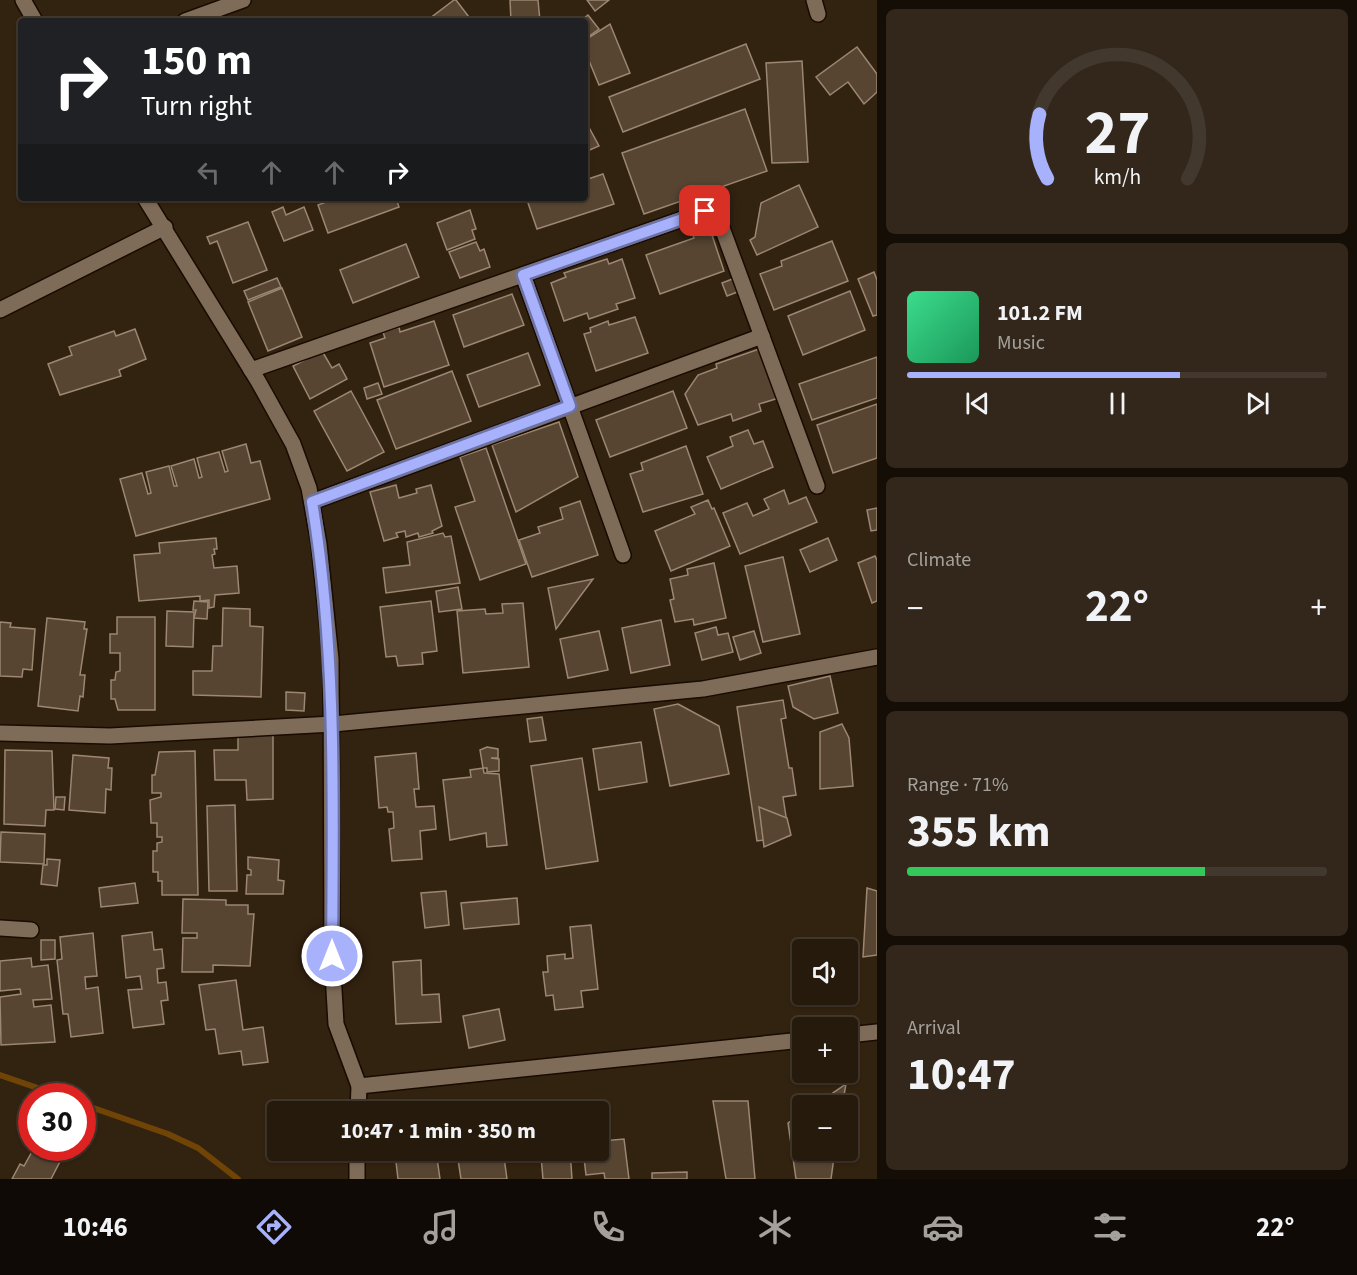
<!DOCTYPE html>
<meta charset="utf-8">
<style>
:root{--surface:#261a0c;--page:#32271a;--text:#f1f3f6;--muted:#a4a19d;--line:#42382d;--accent:#a7b1fc}
body{margin:0;font-family:"Source Sans 3",sans-serif;background:var(--page);color:var(--text);height:100vh;display:flex;flex-direction:column;font-size:22px;white-space:nowrap}
*{box-sizing:border-box;margin:0}
p{font-size:20px;color:var(--muted)}
.icon{flex:none;width:33px;height:33px;fill:none;stroke:currentColor;stroke-width:2;stroke-linecap:round;stroke-linejoin:round}
.map{position:relative;flex:1;overflow:hidden}
.side{display:flex;flex-direction:column;gap:9px;padding:9px;background:#150e07;width:480px}
.side>*{flex:none}
.hud{position:absolute;left:18px;top:18px;width:570px;height:183px;border-radius:6px;box-shadow:0 2px 4px #0004,0 0 0 2px var(--line);background:#202124;color:#fff;overflow:hidden}
.controls{position:absolute;left:792px;top:939px;display:grid;gap:12px}
.controls a{display:grid;place-items:center;width:66px;height:66px;border-radius:6px;background:var(--surface);box-shadow:0 2px 4px #0004,0 0 0 2px var(--line);font-size:30px}
.speed{position:absolute;left:18px;top:1083px;display:flex;gap:12px;font-size:30px;font-weight:700;text-align:center}
.speed>*{display:grid;place-content:center;width:78px;height:78px;border-radius:50%;background:var(--surface);box-shadow:0 2px 4px #0004,0 0 0 2px var(--line);line-height:1}
.speed .limit{border:9px solid #d22;background:#fff;color:#111}
.pin{position:absolute;display:grid;place-items:center;width:51px;height:51px;color:#fff;margin:-26px;border-radius:12px;box-shadow:0 3px 9px #0006}
.me{position:absolute;width:66px;margin:-33px;rotate:0deg;stroke-linejoin:round;filter:drop-shadow(0 0 4px #0008)}
.turn{display:flex;align-items:center;gap:21px;height:126px;padding:0 24px;font-size:27px}
.turn .icon{width:78px;height:78px;stroke-width:2.5}
.turn b{display:block;font-size:42px;line-height:51px}
.lanes{display:flex;align-items:center;height:57px;padding:0 24px;background:#0003;justify-content:center;gap:30px;direction:ltr}
.lanes .off{opacity:.35}
.big{font-size:45px;font-weight:700;line-height:1.1}
.side .widget{flex:1;display:flex;flex-direction:column;justify-content:center;gap:9px;min-width:0;padding:0 21px;border-radius:9px;background:var(--page)}
.side .dial{align-items:center;gap:0}
.dial svg{height:156px;overflow:visible;fill:none;stroke:var(--line);stroke-width:7;stroke-linecap:round;text-anchor:middle}
.dial text{fill:var(--text);stroke:none}
.song{display:flex;align-items:center;gap:18px}
.cover{width:72px;height:72px;border-radius:9px;background:linear-gradient(135deg,hsl(150 70% 55%),hsl(150 70% 35%))}
.played{height:6px;border-radius:3px;background:linear-gradient(90deg,var(--accent) 65%,var(--line) 65%)}
.keys{display:flex;justify-content:space-around;direction:ltr}
.heat{display:flex;justify-content:space-between;align-items:center;font-size:33px;direction:ltr}
.charge{height:9px;border-radius:4px;background:linear-gradient(90deg,#34c759 71%,var(--line) 0)}
.trip{position:absolute;left:267px;top:1101px;width:342px;height:60px;border-radius:6px;background:var(--surface);box-shadow:0 2px 4px #0004,0 0 0 2px var(--line);font-weight:700;line-height:60px;text-align:center}
.tab-bar{display:flex;height:96px;justify-content:space-around;align-items:center;background:#0f0a05;color:var(--muted)}
.tab-bar .icon{width:42px;height:42px}
.tab-bar .active{color:var(--accent)}
.tab-bar b{font-size:27px;color:var(--text)}
main{display:flex;flex:1;min-height:0}
.map>svg:first-child{display:block}
.lines{fill:none;stroke-linecap:round;stroke-linejoin:round}
.stream{stroke:#6f4406;stroke-width:6}
.building{fill:#574532;stroke:#9b8772;stroke-width:1.5}
.minor-casing{stroke:#190b00;stroke-width:18}
.minor{stroke:#7f6c58;stroke-width:15}
.route-casing{stroke:#6d73a4;stroke-width:15}
.route{stroke:#a7b1fc;stroke-width:10}
</style>
<main>
<div class="map">
<svg width="877" height="1179" viewBox="0 0 877 1179">
<rect width="100%" height="100%" fill="#322210"/>
<g class="lines">
<!-- stream -->
<g class="stream">
<path d="M 0,1075 L 61,1096"/>
<path d="M 82,1104 L 168,1134 L 198,1148 L 238,1179"/>
</g>
</g>
<!-- building -->
<g class="building">
<path d="M 454,0 L 456,0 L 472,21 L 437,21 L 433,16 Z"/>
<path d="M 510,0 L 538,0 L 540,21 L 511,21 Z"/>
<path d="M 587,0 L 609,0 L 595,11 Z"/>
<path d="M 588,15 L 599,29 L 585,39 L 585,21 L 580,21 Z"/>
<path d="M 610,24 L 630,73 L 599,85 L 585,51 L 585,40 Z"/>
<path d="M 746,44 L 760,79 L 623,132 L 609,97 Z"/>
<path d="M 857,47 L 877,74 L 877,92 L 864,104 L 848,82 L 830,95 L 816,77 Z"/>
<path d="M 802,61 L 808,162 L 772,163 L 766,63 Z"/>
<path d="M 745,109 L 767,171 L 644,214 L 622,153 Z"/>
<path d="M 585,120 L 599,146 L 585,152 Z"/>
<path d="M 603,174 L 614,204 L 537,229 L 527,200 L 585,198 L 585,180 Z"/>
<path d="M 799,185 L 818,227 L 757,255 L 750,240 L 755,237 L 761,203 Z"/>
<path d="M 337,198 L 396,198 L 399,207 L 328,233 L 318,205 Z"/>
<path d="M 283,207 L 286,215 L 304,207 L 313,230 L 284,241 L 272,212 Z"/>
<path d="M 470,210 L 476,229 L 472,230 L 475,239 L 447,250 L 437,223 Z"/>
<path d="M 709,214 L 715,231 L 711,232 L 724,271 L 660,294 L 646,255 L 694,238 L 688,221 Z"/>
<path d="M 248,222 L 267,270 L 233,283 L 217,241 L 210,244 L 207,237 Z"/>
<path d="M 832,241 L 848,281 L 774,310 L 760,274 L 782,266 L 781,261 Z"/>
<path d="M 476,242 L 480,251 L 484,249 L 490,267 L 460,278 L 449,252 Z"/>
<path d="M 406,244 L 419,277 L 353,303 L 340,270 Z"/>
<path d="M 607,259 L 609,264 L 622,259 L 635,298 L 616,304 L 618,309 L 589,319 L 587,313 L 564,321 L 551,283 L 566,277 L 564,273 Z"/>
<path d="M 874,272 L 877,280 L 877,315 L 873,316 L 858,279 Z"/>
<path d="M 277,278 L 281,287 L 248,300 L 244,291 Z"/>
<path d="M 735,278 L 740,291 L 727,296 L 722,283 Z"/>
<path d="M 282,288 L 302,337 L 268,351 L 248,302 Z"/>
<path d="M 850,291 L 865,330 L 803,355 L 788,316 Z"/>
<path d="M 512,294 L 524,325 L 464,347 L 453,315 Z"/>
<path d="M 635,317 L 648,353 L 596,371 L 584,334 L 591,332 L 590,328 L 608,321 L 609,325 Z"/>
<path d="M 434,321 L 449,365 L 384,387 L 370,343 L 385,338 L 383,332 L 399,327 L 400,332 Z"/>
<path d="M 135,329 L 146,359 L 119,370 L 121,376 L 60,395 L 48,364 L 72,355 L 69,347 L 114,331 L 116,336 Z"/>
<path d="M 762,348 L 779,398 L 759,404 L 761,411 L 733,421 L 731,414 L 698,425 L 685,394 L 698,375 L 717,368 L 716,364 Z"/>
<path d="M 322,351 L 332,368 L 339,364 L 347,379 L 310,399 L 293,366 Z"/>
<path d="M 528,353 L 540,385 L 479,407 L 467,375 Z"/>
<path d="M 877,357 L 877,398 L 812,420 L 799,384 Z"/>
<path d="M 452,371 L 471,421 L 396,449 L 377,400 Z"/>
<path d="M 378,383 L 382,394 L 367,399 L 364,388 Z"/>
<path d="M 351,391 L 384,452 L 347,471 L 314,411 Z"/>
<path d="M 673,391 L 687,428 L 610,457 L 596,420 Z"/>
<path d="M 877,404 L 877,458 L 833,473 L 817,425 Z"/>
<path d="M 559,422 L 578,477 L 516,512 L 492,445 Z"/>
<path d="M 748,430 L 754,444 L 763,441 L 773,467 L 721,489 L 707,457 L 733,446 L 730,437 Z"/>
<path d="M 246,444 L 251,463 L 260,461 L 270,499 L 136,536 L 120,479 L 142,473 L 148,494 L 151,493 L 146,472 L 169,466 L 174,486 L 177,486 L 171,466 L 194,459 L 199,478 L 202,477 L 197,458 L 219,452 L 225,472 L 228,471 L 222,451 Z"/>
<path d="M 686,446 L 703,494 L 643,512 L 630,474 L 643,470 L 641,463 Z"/>
<path d="M 486,448 L 526,564 L 480,580 L 455,507 L 475,501 L 460,457 Z"/>
<path d="M 396,485 L 399,498 L 417,493 L 416,489 L 431,485 L 442,526 L 432,531 L 433,533 L 419,537 L 418,533 L 406,537 L 405,531 L 396,533 L 398,537 L 384,541 L 370,492 Z"/>
<path d="M 784,490 L 789,504 L 806,497 L 817,522 L 740,554 L 723,513 L 747,503 L 753,516 L 769,509 L 764,499 Z"/>
<path d="M 708,500 L 712,509 L 714,508 L 730,546 L 671,571 L 655,531 L 695,514 L 691,507 Z"/>
<path d="M 580,501 L 598,555 L 532,577 L 519,540 L 540,533 L 538,527 L 563,519 L 560,508 Z"/>
<path d="M 877,508 L 877,530 L 871,531 L 867,510 Z"/>
<path d="M 443,533 L 445,537 L 451,536 L 460,583 L 386,593 L 383,568 L 410,565 L 407,542 Z"/>
<path d="M 216,538 L 217,549 L 214,549 L 215,554 L 212,555 L 214,568 L 237,566 L 239,593 L 215,595 L 214,607 L 209,608 L 209,600 L 200,601 L 200,596 L 139,601 L 134,555 L 160,553 L 159,543 Z"/>
<path d="M 828,538 L 837,560 L 810,572 L 800,550 Z"/>
<path d="M 875,556 L 877,560 L 877,601 L 872,603 L 858,563 Z"/>
<path d="M 783,557 L 800,634 L 763,642 L 745,566 Z"/>
<path d="M 714,563 L 726,618 L 694,625 L 693,619 L 675,622 L 670,600 L 674,599 L 670,579 L 688,575 L 687,569 Z"/>
<path d="M 593,579 L 556,629 L 548,588 Z"/>
<path d="M 458,587 L 462,609 L 439,612 L 436,591 Z"/>
<path d="M 194,601 L 208,602 L 207,619 L 194,618 L 196,610 L 193,610 Z"/>
<path d="M 431,601 L 437,651 L 422,653 L 423,664 L 398,666 L 396,656 L 386,657 L 380,607 Z"/>
<path d="M 523,603 L 529,667 L 463,673 L 457,611 L 485,609 L 486,614 L 503,613 L 502,604 Z"/>
<path d="M 223,608 L 250,609 L 250,626 L 263,627 L 261,697 L 193,695 L 193,671 L 212,671 L 213,646 L 222,646 Z"/>
<path d="M 167,611 L 194,612 L 193,647 L 166,646 Z"/>
<path d="M 117,617 L 155,617 L 155,710 L 118,710 L 115,699 L 111,699 L 111,680 L 115,680 L 116,672 L 120,671 L 120,653 L 110,653 L 110,634 L 117,634 Z"/>
<path d="M 47,618 L 85,622 L 84,629 L 87,629 L 80,675 L 85,675 L 83,697 L 80,696 L 78,711 L 38,706 Z"/>
<path d="M 661,620 L 670,665 L 631,673 L 622,628 Z"/>
<path d="M 0,622 L 11,623 L 10,627 L 35,629 L 32,670 L 23,669 L 22,677 L 0,676 Z"/>
<path d="M 716,627 L 718,635 L 728,633 L 733,652 L 702,660 L 695,633 Z"/>
<path d="M 599,631 L 608,670 L 568,678 L 560,639 Z"/>
<path d="M 754,631 L 761,653 L 740,660 L 733,637 Z"/>
<path d="M 830,676 L 838,713 L 814,719 L 793,707 L 788,686 Z"/>
<path d="M 286,692 L 305,693 L 304,711 L 286,710 Z"/>
<path d="M 783,700 L 786,718 L 781,719 L 789,768 L 792,768 L 796,795 L 783,797 L 789,836 L 757,841 L 737,707 Z"/>
<path d="M 678,704 L 719,726 L 729,774 L 670,786 L 654,709 Z"/>
<path d="M 542,717 L 546,740 L 530,742 L 527,719 Z"/>
<path d="M 842,724 L 849,738 L 853,786 L 820,789 L 820,732 Z"/>
<path d="M 273,735 L 273,799 L 247,800 L 246,780 L 215,780 L 214,750 L 238,750 L 238,736 Z"/>
<path d="M 641,742 L 647,782 L 599,790 L 593,749 Z"/>
<path d="M 487,747 L 498,749 L 498,758 L 491,758 L 499,759 L 499,771 L 487,772 L 487,768 L 483,768 L 480,750 Z"/>
<path d="M 5,750 L 52,751 L 54,810 L 46,810 L 45,826 L 4,824 Z"/>
<path d="M 195,751 L 198,895 L 162,895 L 162,881 L 158,881 L 158,872 L 153,872 L 153,851 L 157,851 L 157,843 L 162,842 L 162,837 L 157,837 L 157,823 L 151,823 L 150,800 L 161,797 L 161,793 L 152,793 L 152,775 L 155,775 L 159,752 Z"/>
<path d="M 416,753 L 419,789 L 414,789 L 416,807 L 434,806 L 436,829 L 420,831 L 422,859 L 392,861 L 389,829 L 394,828 L 393,812 L 388,812 L 387,807 L 379,808 L 375,757 Z"/>
<path d="M 73,755 L 109,758 L 108,768 L 112,768 L 111,790 L 106,789 L 105,813 L 69,810 Z"/>
<path d="M 582,758 L 598,861 L 546,869 L 531,766 Z"/>
<path d="M 483,768 L 484,773 L 499,774 L 507,845 L 487,847 L 486,833 L 450,840 L 443,780 L 471,777 L 470,770 Z"/>
<path d="M 56,797 L 65,797 L 64,810 L 55,809 Z"/>
<path d="M 235,805 L 237,891 L 209,891 L 207,806 Z"/>
<path d="M 759,807 L 787,818 L 791,835 L 764,847 Z"/>
<path d="M 1,832 L 45,834 L 44,864 L 0,862 Z"/>
<path d="M 248,857 L 279,860 L 278,880 L 284,881 L 283,894 L 246,894 L 247,875 L 251,875 L 251,870 L 248,869 Z"/>
<path d="M 47,859 L 60,860 L 57,886 L 41,884 L 43,865 L 47,865 Z"/>
<path d="M 135,883 L 138,903 L 101,907 L 99,888 Z"/>
<path d="M 867,888 L 877,891 L 877,955 L 863,957 Z"/>
<path d="M 446,891 L 449,925 L 425,928 L 421,893 Z"/>
<path d="M 517,898 L 519,924 L 464,929 L 461,903 Z"/>
<path d="M 183,899 L 226,900 L 226,905 L 248,905 L 248,914 L 254,914 L 250,966 L 213,965 L 213,972 L 182,972 L 183,938 L 197,938 L 197,933 L 182,933 Z"/>
<path d="M 591,925 L 598,989 L 581,991 L 583,1007 L 555,1010 L 553,995 L 546,996 L 543,972 L 548,972 L 547,956 L 565,954 L 565,959 L 573,958 L 570,927 Z"/>
<path d="M 152,932 L 154,950 L 162,949 L 164,968 L 157,969 L 158,983 L 166,982 L 168,1000 L 161,1001 L 164,1024 L 133,1028 L 128,990 L 142,989 L 140,976 L 126,978 L 122,936 Z"/>
<path d="M 93,933 L 97,976 L 85,977 L 86,989 L 98,987 L 103,1033 L 71,1037 L 68,1014 L 63,1014 L 57,960 L 62,959 L 60,937 Z"/>
<path d="M 41,940 L 55,940 L 55,959 L 41,960 Z"/>
<path d="M 31,958 L 32,967 L 48,965 L 52,999 L 33,1000 L 34,1007 L 51,1005 L 55,1042 L 1,1045 L 0,997 L 21,994 L 20,989 L 0,991 L 0,961 Z"/>
<path d="M 421,960 L 422,995 L 439,994 L 441,1022 L 396,1024 L 393,962 Z"/>
<path d="M 236,980 L 243,1030 L 263,1027 L 268,1062 L 243,1065 L 241,1051 L 219,1054 L 215,1029 L 206,1030 L 199,985 Z"/>
<path d="M 499,1009 L 505,1040 L 469,1048 L 463,1016 Z"/>
<path d="M 846,1084 L 842,1106 L 814,1106 Z"/>
<path d="M 713,1101 L 748,1101 L 755,1179 L 726,1179 Z"/>
<path d="M 441,1105 L 442,1112 L 406,1112 L 405,1108 Z"/>
<path d="M 802,1113 L 802,1150 L 835,1150 L 831,1179 L 796,1179 L 788,1123 Z"/>
<path d="M 598,1126 L 601,1126 L 602,1141 L 624,1139 L 629,1179 L 605,1179 L 604,1173 L 586,1175 L 583,1150 L 598,1150 Z"/>
<path d="M 34,1148 L 67,1148 L 51,1179 L 12,1179 L 20,1164 L 24,1166 Z"/>
<path d="M 409,1150 L 444,1150 L 445,1155 L 409,1157 Z"/>
<path d="M 452,1150 L 503,1150 L 507,1179 L 461,1179 L 457,1153 L 453,1154 Z"/>
<path d="M 525,1150 L 570,1150 L 572,1179 L 543,1179 L 541,1156 L 526,1157 Z"/>
<path d="M 437,1158 L 440,1179 L 398,1179 L 396,1162 Z"/>
<path d="M 687,1172 L 687,1179 L 652,1179 L 652,1173 Z"/>
</g>
<g class="lines">
<!-- minor casing -->
<g class="minor-casing">
<g id="minor">
<path d="M 23,0 L 35,21"/>
<path d="M 814,0 L 818,14"/>
<path d="M 185,21 L 243,0"/>
<path d="M 145,198 L 258,381 L 293,444 L 309,488 L 319,544 L 331,659 L 332,956 L 336,1024 L 359,1086 L 358,1112"/>
<path d="M 523,275 L 623,555"/>
<path d="M 0,310 L 165,227"/>
<path d="M 251,370 L 705,211 L 712,211 L 718,217 L 817,486"/>
<path d="M 312,502 L 762,336"/>
<path d="M 0,733 L 110,736 L 333,724 L 703,689 L 877,657"/>
<path d="M 0,928 L 31,930"/>
<path d="M 848,1035 L 877,1032"/>
<path d="M 359,1086 L 802,1040"/>
<path d="M 357,1179 L 357,1150"/>
</g>
</g>
<!-- minor -->
<use href="#minor" class="minor"/>
</g>
<g class="lines">
<!-- route casing -->
<g class="route-casing">
<path id="route" d="M 332,956 C 333,804 337,652 312,502 L 570,406 L 523,275 L 705,211"/>
</g>
<!-- route -->
<use href="#route" class="route"/>
</g>
</svg>
<div class="controls">
<a><svg class="icon" aria-label="sound" viewBox="0 0 24 24"><path d="M4 9h4l5-4v14l-5-4H4zM17 9q2 3 0 6"/></svg></a>
<a>+</a>
<a>−</a>
</div>
<div class="speed"><div class="limit">30</div></div>
<div class="pin" style="left:705px;top:211px;background:#d93025"><svg class="icon" aria-label="arrive" viewBox="0 0 24 24"><path d="M6 21V4h12l-3 4 3 4H6"/></svg></div>
<svg class="me" style="left:332px;top:956px" viewBox="-20 -20 40 40"><circle r="17" fill="#a7b1fc" stroke="#fff" stroke-width="3"/><path d="M0-11L8 9 0 5-8 9z" fill="#fff"/></svg>
<div class="trip">10:47 · 1 min · 350 m</div>
<div class="hud">
<div class="turn"><svg class="icon" aria-label="right" viewBox="0 0 24 24"><path d="M7 20v-9h11M14 6l5 5-5 5"/></svg><div><b>150 m</b>Turn right</div></div>
<div class="lanes"><svg class="icon off" aria-label="left" viewBox="0 0 24 24"><path d="M17 20v-9H6M10 6l-5 5 5 5"/></svg><svg class="icon off" aria-label="ahead" viewBox="0 0 24 24"><path d="M12 20V5M6 11l6-6 6 6"/></svg><svg class="icon off" aria-label="ahead" viewBox="0 0 24 24"><path d="M12 20V5M6 11l6-6 6 6"/></svg><svg class="icon" aria-label="right" viewBox="0 0 24 24"><path d="M7 20v-9h11M14 6l5 5-5 5"/></svg></div>
</div>
</div>
<section class="side">
<div class="widget dial"><svg viewBox="0 0 100 80">
<path d="M14 69A42 42 0 1 1 86 69"/>
<path d="M14 69A42 42 0 0 1 10 36" stroke="#a7b1fc"/>
<text x="50" y="56" font-size="32" font-weight="700">27</text>
<text x="50" y="72" font-size="11">km/h</text>
</svg></div>
<div class="widget">
<div class="song"><i class="cover"></i><div><b>101.2 FM</b><p>Music</p></div></div>
<div class="played"></div>
<div class="keys"><svg class="icon" aria-label="previous" viewBox="0 0 24 24"><path d="M18 5L8 12l10 7zM5 5v14"/></svg><svg class="icon" aria-label="pause" viewBox="0 0 24 24"><path d="M8 5v14M16 5v14"/></svg><svg class="icon" aria-label="next" viewBox="0 0 24 24"><path d="M6 5l10 7-10 7zM19 5v14"/></svg></div>
</div>
<div class="widget"><p>Climate</p>
<div class="heat"><a>−</a><b class="big">22°</b><a>+</a></div>
</div>
<div class="widget"><p>Range · 71%</p><b class="big">355 km</b><div class="charge"></div></div>
<div class="widget"><p>Arrival</p><b class="big">10:47</b></div>
</section>
</main>
<nav class="tab-bar">
<b>10:46</b>
<svg class="icon active" aria-label="directions" viewBox="0 0 24 24"><path d="M12 3l9 9-9 9-9-9zM9 14v-3h6M13 9l2 2-2 2"/></svg>
<svg class="icon" aria-label="music" viewBox="0 0 24 24"><path d="M9 18V5l10-2v13"/><circle cx="6" cy="18" r="3"/><circle cx="16" cy="16" r="3"/></svg>
<svg class="icon" aria-label="phone" viewBox="0 0 24 24"><path d="M5 4h4l2 5-3 2q2 4 5 5l2-3 5 2v4C11 20 4 13 5 4z"/></svg>
<svg class="icon" aria-label="climate" viewBox="0 0 24 24"><path d="M12 3v18M4 7l16 10M4 17L20 7"/></svg>
<svg class="icon" aria-label="car" viewBox="0 0 24 24"><path d="M5 17H2v-5l4-1 3-4h7l3 4 3 1v5h-3M9 17h6M6 11h13"/><circle cx="7" cy="17" r="2"/><circle cx="17" cy="17" r="2"/></svg>
<svg class="icon" aria-label="filters" viewBox="0 0 24 24"><path d="M4 7h16M4 17h16"/><circle cx="9" cy="7" r="2"/><circle cx="15" cy="17" r="2"/></svg>
<b>22°</b>
</nav>
